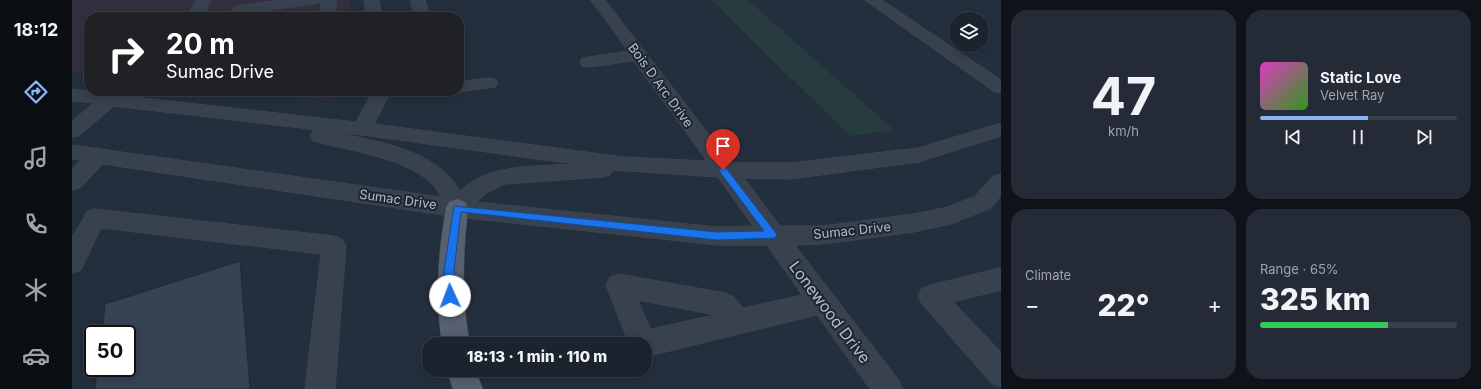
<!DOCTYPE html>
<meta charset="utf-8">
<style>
:root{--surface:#1b232e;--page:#242b36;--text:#f1f3f6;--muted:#a0a4aa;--line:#39404a;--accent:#8ab4f8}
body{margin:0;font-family:Inter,sans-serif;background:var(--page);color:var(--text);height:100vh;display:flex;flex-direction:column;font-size:15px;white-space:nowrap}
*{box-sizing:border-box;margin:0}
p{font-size:13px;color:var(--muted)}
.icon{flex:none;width:22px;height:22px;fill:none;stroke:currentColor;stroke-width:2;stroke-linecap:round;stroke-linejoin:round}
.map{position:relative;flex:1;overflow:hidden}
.drawer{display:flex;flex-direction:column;gap:10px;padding:10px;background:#0f1319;width:480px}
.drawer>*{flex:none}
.banner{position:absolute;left:12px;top:12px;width:380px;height:84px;border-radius:16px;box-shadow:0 2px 10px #0003,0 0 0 1px var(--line);background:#202124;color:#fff;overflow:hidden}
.fabs{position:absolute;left:877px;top:12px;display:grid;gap:8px}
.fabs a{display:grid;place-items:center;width:40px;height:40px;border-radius:50%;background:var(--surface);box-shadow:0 2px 10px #0003,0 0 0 1px var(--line);font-size:20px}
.speed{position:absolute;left:12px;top:325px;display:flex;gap:8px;font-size:20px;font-weight:700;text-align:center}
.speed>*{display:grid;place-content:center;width:52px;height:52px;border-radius:50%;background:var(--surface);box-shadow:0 2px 10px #0003,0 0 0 1px var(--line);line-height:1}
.speed .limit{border:2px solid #111;border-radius:6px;background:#fff;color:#111}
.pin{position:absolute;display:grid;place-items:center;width:34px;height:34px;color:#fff;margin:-41px -17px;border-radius:50% 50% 50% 0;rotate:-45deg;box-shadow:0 0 4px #0007}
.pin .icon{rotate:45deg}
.me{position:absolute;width:44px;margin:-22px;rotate:358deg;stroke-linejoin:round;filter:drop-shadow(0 0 3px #0008)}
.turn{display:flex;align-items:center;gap:14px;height:84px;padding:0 16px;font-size:18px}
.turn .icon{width:52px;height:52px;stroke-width:2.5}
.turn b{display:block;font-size:28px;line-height:34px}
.big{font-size:30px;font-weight:800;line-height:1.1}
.drawer .card{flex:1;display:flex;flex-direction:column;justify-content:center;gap:6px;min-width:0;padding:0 14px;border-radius:16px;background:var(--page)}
.drawer .dial{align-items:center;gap:0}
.dial b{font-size:52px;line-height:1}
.song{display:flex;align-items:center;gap:12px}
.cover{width:48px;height:48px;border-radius:6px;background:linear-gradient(135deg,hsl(310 70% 55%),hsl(110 70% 35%))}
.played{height:4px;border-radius:2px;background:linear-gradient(90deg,var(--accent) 55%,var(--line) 55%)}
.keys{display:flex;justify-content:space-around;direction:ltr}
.heat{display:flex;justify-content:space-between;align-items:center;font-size:22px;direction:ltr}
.charge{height:6px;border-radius:3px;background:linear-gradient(90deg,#34c759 65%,var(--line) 0)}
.drawer .tiles{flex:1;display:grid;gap:10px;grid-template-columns:repeat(2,1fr)}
.trip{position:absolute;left:350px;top:337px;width:230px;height:40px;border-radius:16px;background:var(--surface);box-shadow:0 2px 10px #0003,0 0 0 1px var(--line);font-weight:800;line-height:40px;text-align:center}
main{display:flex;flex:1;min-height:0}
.tabs{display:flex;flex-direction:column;width:72px;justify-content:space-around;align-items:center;background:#0b0e12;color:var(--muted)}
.tabs .icon{width:28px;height:28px}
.tabs .current{color:var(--accent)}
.tabs b{font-size:18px;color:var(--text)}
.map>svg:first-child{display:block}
.medical{fill:#32303f}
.green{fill:#263c3f}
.building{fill:#364354;stroke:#1f2835}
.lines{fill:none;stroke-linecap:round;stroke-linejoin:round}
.minor-casing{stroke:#414a57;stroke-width:1}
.major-casing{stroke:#414a57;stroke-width:1}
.minor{fill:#38414e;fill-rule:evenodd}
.major{fill:#56606e;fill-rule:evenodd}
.route{fill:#1a73e8;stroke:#114b97}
.labels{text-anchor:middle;stroke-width:4;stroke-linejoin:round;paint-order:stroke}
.street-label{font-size:13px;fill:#b4bcc9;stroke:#1d2633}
.near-street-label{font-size:16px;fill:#b4bcc9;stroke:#1d2633}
</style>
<main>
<nav class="tabs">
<b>18:12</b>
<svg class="icon current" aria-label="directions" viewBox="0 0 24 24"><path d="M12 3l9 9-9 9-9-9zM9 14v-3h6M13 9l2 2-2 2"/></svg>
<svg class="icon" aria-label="music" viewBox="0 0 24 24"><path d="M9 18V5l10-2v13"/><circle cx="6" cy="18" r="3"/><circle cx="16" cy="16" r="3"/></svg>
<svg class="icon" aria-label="phone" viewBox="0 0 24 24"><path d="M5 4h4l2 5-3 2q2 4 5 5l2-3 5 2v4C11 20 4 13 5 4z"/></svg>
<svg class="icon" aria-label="climate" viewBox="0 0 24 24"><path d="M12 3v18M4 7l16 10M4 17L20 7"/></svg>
<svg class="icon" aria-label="car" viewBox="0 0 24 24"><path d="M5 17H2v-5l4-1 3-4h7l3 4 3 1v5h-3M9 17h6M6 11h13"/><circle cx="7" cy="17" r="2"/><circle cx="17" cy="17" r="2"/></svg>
</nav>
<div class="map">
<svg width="929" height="389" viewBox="0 0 929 389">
<rect width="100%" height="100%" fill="#242f3e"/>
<!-- medical -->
<g class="medical">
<path d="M 0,0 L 278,0 L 278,17 L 17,17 L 17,73 L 0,71 Z"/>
<path d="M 172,91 L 268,91 L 259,101 Z"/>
</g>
<!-- green -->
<path class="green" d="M 639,0 L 676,0 L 822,130 L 778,136 Z"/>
<!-- building -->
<path class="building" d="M 168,261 L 178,389 L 23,389 L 25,368 L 55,368 L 55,334 L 30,334 L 33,304 Z"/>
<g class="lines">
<!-- minor casing -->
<g class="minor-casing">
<g id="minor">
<path d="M 125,0 L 139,0 L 131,17 L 115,17 Z"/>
<path d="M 209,0 L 249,0 L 247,3 L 242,4 L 167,14 L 162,13 L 160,10 L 162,7 L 167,6 Z"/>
<path d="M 250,0 L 264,0 L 264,17 L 248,17 Z"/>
<path d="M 293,0 L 307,0 L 310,17 L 294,17 Z"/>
<path d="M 339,0 L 353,0 L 358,17 L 342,17 Z"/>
<path d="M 519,0 L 533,0 L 659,163 L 718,163 L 846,148 L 929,123 L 929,136 L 847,162 L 718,179 L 672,178 L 708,226 L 751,226 L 842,214 L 876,207 L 903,196 L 921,176 L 929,174 L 929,196 L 919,208 L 879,224 L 842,232 L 751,244 L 723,245 L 826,379 L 831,389 L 798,389 L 745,315 L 573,357 L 573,344 L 557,344 L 534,285 L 538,277 L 547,274 L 653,293 L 662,297 L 671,308 L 730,295 L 695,245 L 645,245 L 385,217 L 31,164 L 8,188 L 0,190 L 0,169 L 9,160 L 0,159 L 0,145 L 369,197 C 352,159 277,151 241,141 L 238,136 L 241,131 L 246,130 L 42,106 L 7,136 L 0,137 L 0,121 L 22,103 L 0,101 L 0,89 L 34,93 L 37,91 L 52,91 L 53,96 L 284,122 L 301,91 L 319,91 L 302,124 L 552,157 L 635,161 L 562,61 L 516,67 L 510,66 L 508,62 L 510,58 L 556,51 ZM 257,131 L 290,135 L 502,164 C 463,167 418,163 388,191 C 364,148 301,141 257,131 ZM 541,170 L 646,177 L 681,226 L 645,227 L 405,202 L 414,193 L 433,184 L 531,177 L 538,175 ZM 566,300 L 643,315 L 579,329 Z"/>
<path d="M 793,0 L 810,0 L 929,80 L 929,93 L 923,92 Z"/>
<path d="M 417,78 L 423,79 L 426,83 L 423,87 L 387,92 L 382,91 L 387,91 L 387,82 Z"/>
<path d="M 23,209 L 262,236 L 270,239 L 274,246 L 263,389 L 233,389 L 249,254 L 29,228 L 9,270 L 0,273 L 0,237 L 15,212 Z"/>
<path d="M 929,268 L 929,290 L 881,302 L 929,352 L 929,387 L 919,383 L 850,304 L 846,296 L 850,288 L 859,285 Z"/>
</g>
</g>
<!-- major casing -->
<g class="major-casing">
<g id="major">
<path d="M 385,199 L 393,202 L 396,208 C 391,254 389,298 398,344 L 370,344 C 363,298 366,254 374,208 L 377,202 Z"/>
<path d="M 375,370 L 403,370 L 411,389 L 381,389 Z"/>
</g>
</g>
<!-- minor -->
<use href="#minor" class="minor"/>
<!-- major -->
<use href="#major" class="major"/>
</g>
<!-- route -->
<path class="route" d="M 651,167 L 654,168 L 703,232 L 705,235 L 703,238 L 645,240 L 389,212 L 382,270 L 383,296 L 382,299 L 374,299 L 373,296 L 372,270 L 382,206 L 645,232 L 692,231 L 648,172 L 648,168 Z"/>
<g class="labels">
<!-- street labels -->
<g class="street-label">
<text transform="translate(589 85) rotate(54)" y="5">Bois D Arc Drive</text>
<text transform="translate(326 199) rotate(8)" y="5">Sumac Drive</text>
<text transform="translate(780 230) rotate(-6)" y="5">Sumac Drive</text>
</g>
<!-- near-street labels -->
<g class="near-street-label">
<text transform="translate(758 312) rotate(53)" y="6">Lonewood Drive</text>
</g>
</g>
</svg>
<div class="fabs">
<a><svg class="icon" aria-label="layers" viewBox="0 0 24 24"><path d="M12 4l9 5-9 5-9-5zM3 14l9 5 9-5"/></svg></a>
</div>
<div class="speed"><div class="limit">50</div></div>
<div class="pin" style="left:651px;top:170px;background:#d93025"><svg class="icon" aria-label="arrive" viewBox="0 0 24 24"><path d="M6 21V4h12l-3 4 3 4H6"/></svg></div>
<svg class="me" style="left:378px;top:296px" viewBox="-20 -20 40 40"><circle r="19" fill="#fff"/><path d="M0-13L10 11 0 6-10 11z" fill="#1a73e8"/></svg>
<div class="trip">18:13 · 1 min · 110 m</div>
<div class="banner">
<div class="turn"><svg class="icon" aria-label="right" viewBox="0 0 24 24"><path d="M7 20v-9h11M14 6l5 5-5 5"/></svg><div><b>20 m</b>Sumac Drive</div></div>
</div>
</div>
<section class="drawer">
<div class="tiles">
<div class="card dial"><b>47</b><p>km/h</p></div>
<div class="card">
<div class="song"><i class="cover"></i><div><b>Static Love</b><p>Velvet Ray</p></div></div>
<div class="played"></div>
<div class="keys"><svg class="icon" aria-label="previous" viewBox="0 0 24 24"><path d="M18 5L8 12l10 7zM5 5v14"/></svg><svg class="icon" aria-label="pause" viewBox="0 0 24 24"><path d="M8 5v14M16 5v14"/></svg><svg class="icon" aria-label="next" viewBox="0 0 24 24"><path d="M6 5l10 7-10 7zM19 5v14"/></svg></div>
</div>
<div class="card"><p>Climate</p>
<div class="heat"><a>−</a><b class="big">22°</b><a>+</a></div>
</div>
<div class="card"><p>Range · 65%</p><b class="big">325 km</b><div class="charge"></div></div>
</div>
</section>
</main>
